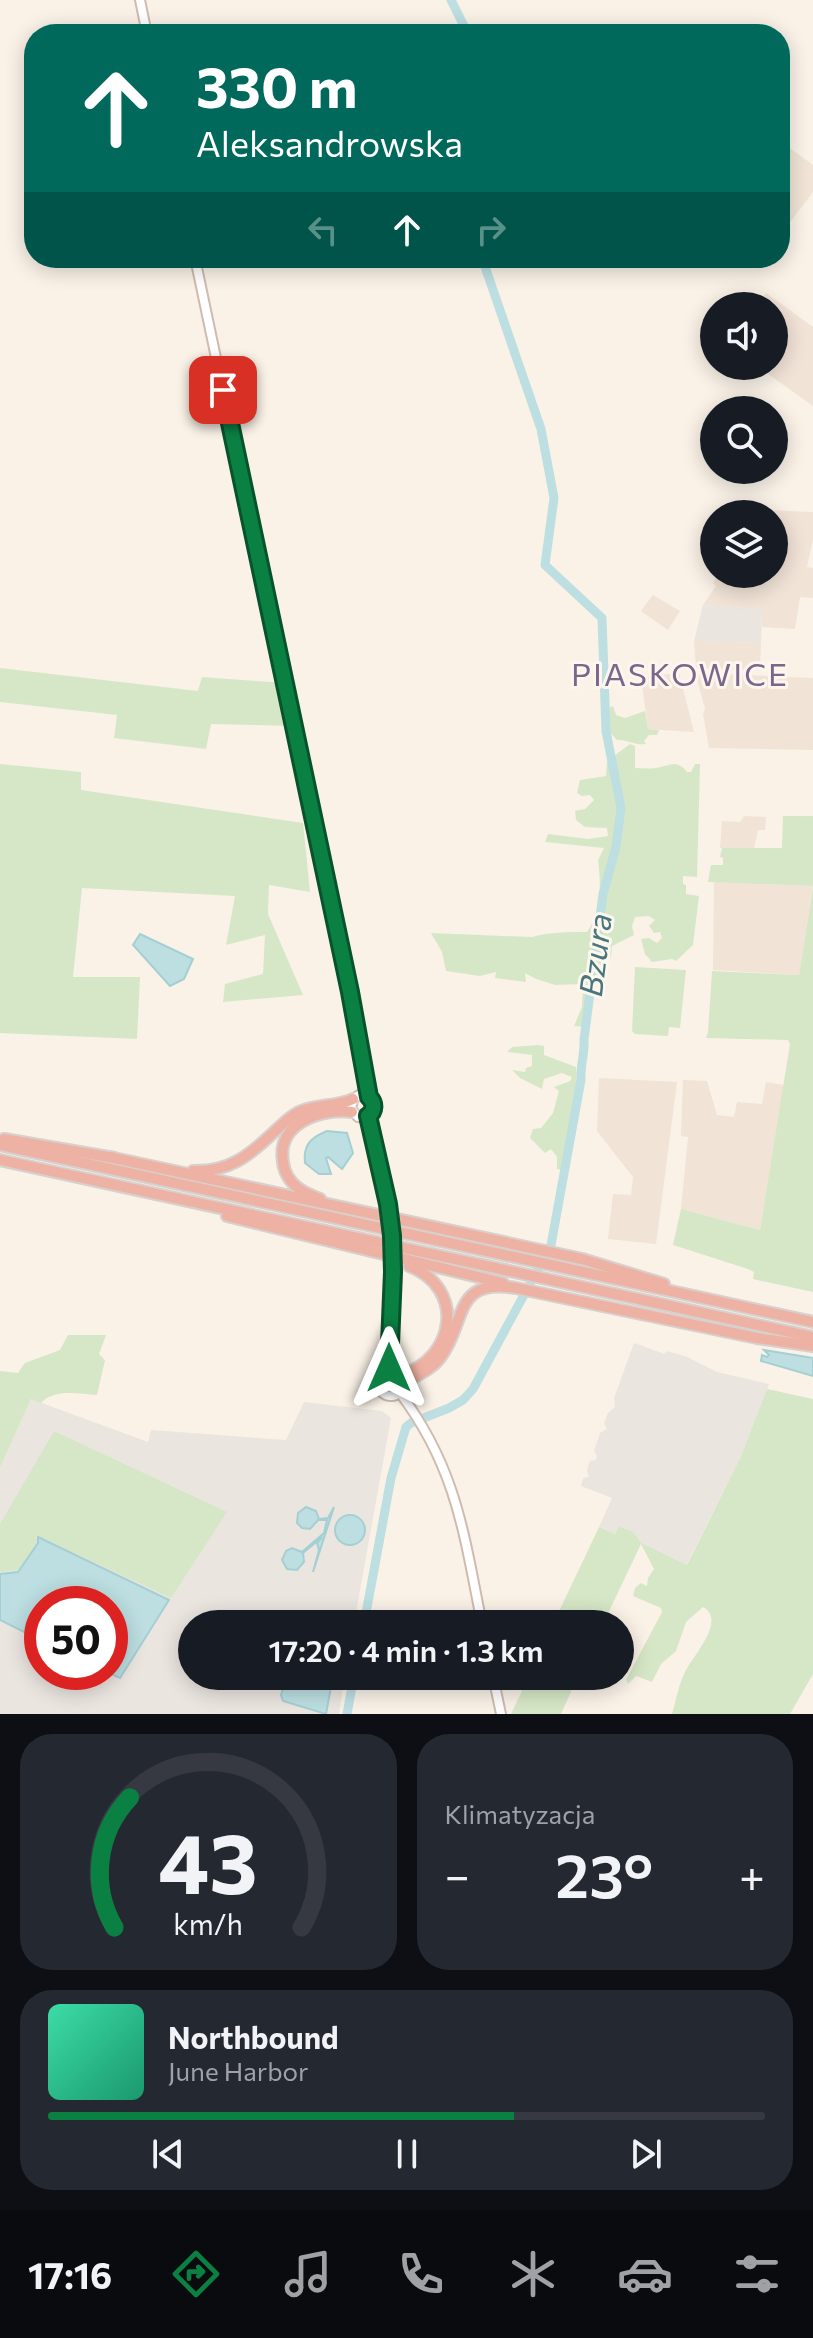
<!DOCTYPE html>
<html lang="pl">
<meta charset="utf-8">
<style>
:root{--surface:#171b24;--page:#242831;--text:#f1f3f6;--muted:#9ea1a6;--line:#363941;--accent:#0b8043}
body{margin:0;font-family:Commissioner,sans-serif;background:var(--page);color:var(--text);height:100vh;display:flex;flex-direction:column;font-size:30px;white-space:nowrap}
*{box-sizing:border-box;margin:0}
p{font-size:26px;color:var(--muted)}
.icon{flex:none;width:44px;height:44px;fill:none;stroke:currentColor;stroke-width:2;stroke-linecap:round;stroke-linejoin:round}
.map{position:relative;height:1714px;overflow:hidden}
.panel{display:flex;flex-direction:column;gap:20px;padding:20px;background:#0d0f14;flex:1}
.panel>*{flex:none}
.hud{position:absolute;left:24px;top:24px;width:766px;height:244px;border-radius:32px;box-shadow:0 4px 20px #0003;background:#00695c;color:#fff;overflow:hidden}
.fabs{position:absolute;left:700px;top:292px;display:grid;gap:16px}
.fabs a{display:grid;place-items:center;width:88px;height:88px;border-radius:50%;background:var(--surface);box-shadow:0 4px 20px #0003;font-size:40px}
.speed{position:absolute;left:24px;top:1586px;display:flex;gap:16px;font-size:40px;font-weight:700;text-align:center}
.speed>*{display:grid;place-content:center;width:104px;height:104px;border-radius:50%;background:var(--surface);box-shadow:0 4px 20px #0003;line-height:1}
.speed .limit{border:12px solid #d22;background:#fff;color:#111}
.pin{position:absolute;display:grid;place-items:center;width:68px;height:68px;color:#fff;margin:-34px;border-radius:16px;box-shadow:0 4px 12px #0006}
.me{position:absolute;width:88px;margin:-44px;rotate:0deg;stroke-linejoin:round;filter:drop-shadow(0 0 6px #0008)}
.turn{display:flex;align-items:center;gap:28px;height:168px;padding:0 40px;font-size:36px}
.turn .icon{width:104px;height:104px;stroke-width:2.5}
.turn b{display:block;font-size:56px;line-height:68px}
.lanes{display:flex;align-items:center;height:76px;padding:0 40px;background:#0003;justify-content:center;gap:40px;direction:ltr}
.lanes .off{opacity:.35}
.big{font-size:60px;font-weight:600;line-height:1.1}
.panel .widget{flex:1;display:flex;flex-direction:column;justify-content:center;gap:12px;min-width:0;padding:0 28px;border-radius:32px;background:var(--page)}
.panel .dial{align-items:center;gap:0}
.dial svg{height:208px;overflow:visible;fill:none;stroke:var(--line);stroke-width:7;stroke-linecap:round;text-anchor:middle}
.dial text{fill:var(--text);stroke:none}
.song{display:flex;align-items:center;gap:24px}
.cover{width:96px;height:96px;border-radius:12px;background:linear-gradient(135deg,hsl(160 70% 55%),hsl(160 70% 35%))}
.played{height:8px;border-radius:4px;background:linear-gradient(90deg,var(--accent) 65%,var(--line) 65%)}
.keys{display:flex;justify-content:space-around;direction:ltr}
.heat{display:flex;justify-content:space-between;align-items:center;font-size:44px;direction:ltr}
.panel .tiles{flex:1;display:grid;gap:20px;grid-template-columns:1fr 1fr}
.widget:last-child{grid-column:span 2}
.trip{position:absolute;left:178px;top:1610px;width:456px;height:80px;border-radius:40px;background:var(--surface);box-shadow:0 4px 20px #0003;font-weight:600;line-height:80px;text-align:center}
.dock{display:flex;height:128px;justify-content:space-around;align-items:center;background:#090b0e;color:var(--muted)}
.dock .icon{width:56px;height:56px}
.dock .selected{color:var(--accent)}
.dock b{font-size:36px;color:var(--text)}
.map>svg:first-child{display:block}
.residential{fill:#f1e3d6}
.industrial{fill:#ebe5e0;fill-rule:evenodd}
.green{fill:#d6e7c7}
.water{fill:#bddfe2;stroke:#a4cfd3;stroke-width:2}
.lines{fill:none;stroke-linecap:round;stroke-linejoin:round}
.river{stroke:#bddfe2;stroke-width:9}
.secondary-casing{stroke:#cfbbaf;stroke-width:12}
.motorway-casing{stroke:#d7d0cd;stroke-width:14}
.secondary{stroke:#fff;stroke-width:8}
.motorway{stroke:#eeb2a4;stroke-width:10}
.secondary-bridge-casing{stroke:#cfbbaf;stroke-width:12;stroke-linecap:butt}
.secondary-bridge{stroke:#fff;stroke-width:8}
.route-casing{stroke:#07532c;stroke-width:20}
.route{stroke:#0b8043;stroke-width:14}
.labels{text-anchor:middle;stroke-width:6;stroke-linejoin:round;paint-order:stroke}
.neighbourhood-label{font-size:32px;letter-spacing:2px;fill:#7d668d;stroke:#fdf6ed}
.water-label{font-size:32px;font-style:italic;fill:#47777c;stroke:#fdf6ed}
</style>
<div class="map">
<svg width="813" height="1714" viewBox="0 0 813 1714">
<rect width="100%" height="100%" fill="#faf2e7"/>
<!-- residential -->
<g class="residential">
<path d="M 780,141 L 813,165 L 813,192 L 790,222 L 780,215 Z"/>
<path d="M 766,293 L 813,327 L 813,406 L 760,368 L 774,366 L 774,306 L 756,306 Z"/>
<path d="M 767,510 L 813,512 L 813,539 L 807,567 L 813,568 L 813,598 L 800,597 L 795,629 L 762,627 L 762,609 L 703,605 L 716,586 L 713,583 L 719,574 L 774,574 L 774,514 L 764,514 Z"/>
<path d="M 653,595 L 680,611 L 668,630 L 641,611 Z"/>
<path d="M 694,641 L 761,643 L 760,670 L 696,668 Z"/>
<path d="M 679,673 L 694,732 L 648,729 L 641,677 Z"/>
<path d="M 699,673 L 813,678 L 813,750 L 709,748 L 703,714 L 705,709 L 696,676 Z"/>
<path d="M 744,816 L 766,817 L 765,830 L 758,830 L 754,848 L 720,848 L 722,821 L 740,822 Z"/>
<path d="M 714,882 L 813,886 L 799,975 L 713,970 Z"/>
<path d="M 599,1078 L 677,1082 L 656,1244 L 608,1239 L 613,1194 L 631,1195 L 633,1177 L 597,1131 Z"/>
<path d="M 683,1080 L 707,1081 L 717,1115 L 734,1117 L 737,1102 L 762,1104 L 766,1082 L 784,1085 L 760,1230 L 681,1209 L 688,1137 L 681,1136 Z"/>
</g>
<!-- industrial -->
<g class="industrial">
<path d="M 703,605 L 762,609 L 761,643 L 694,641 Z"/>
<path d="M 634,1343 L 665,1354 L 666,1351 L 685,1356 L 717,1372 L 769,1384 L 740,1458 L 686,1566 L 661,1556 L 641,1543 L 634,1532 L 619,1526 L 615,1534 L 599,1527 L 612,1498 L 581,1486 L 583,1478 L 589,1477 L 587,1470 L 590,1461 L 596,1460 L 597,1456 L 594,1451 L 600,1433 L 607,1429 L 604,1423 L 608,1413 L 615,1407 L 614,1398 Z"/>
<path d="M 31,1399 L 148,1442 L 151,1430 L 286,1440 L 304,1402 L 382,1411 L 391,1418 L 354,1624 L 192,1624 L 192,1676 L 345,1676 L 339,1714 L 0,1714 L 0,1468 ZM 42,1604 L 110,1604 L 110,1672 L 42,1672 Z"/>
</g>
<!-- green -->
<g class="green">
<path d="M 0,668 L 198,691 L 202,677 L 285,683 L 294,726 L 211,724 L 206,749 L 114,738 L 117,715 L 0,702 Z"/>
<path d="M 613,706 L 616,715 L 625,718 L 645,711 L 648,729 L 659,730 L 657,735 L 649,735 L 644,741 L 646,744 C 636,746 628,739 617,740 L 609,731 L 608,708 Z"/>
<path d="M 630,744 L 635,746 L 635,768 C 642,768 650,769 656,768 C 669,766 677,759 687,772 L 691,772 L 695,764 L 700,764 L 697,877 L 683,876 L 683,884 L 686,885 L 686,894 L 699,896 L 693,945 L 676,961 L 672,959 L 652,962 L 645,954 L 641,939 L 649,938 L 657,943 L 662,938 L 660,932 L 654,933 L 649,926 L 655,920 L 649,916 L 635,917 L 632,926 L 634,935 L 612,946 L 611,957 L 599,969 L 592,963 L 584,1027 L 574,1026 L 582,1007 L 583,984 L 555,985 L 536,979 L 525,973 L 526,982 L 495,978 L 496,972 L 480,976 L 446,971 L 442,952 L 431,933 L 532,937 C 550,932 569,932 587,932 C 602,912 601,884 598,860 L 604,848 L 545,842 L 548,834 L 588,839 L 608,836 L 607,828 L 585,827 L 576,820 L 575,811 L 585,809 L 594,800 L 590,795 L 582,796 L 577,793 L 580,780 L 606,776 L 607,761 Z"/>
<path d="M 0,764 L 81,772 L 81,790 L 303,823 L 310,892 L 269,885 L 268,914 L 303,995 L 223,1002 L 225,984 L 263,974 L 265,935 L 226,945 L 235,896 L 82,888 L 73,977 L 140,977 L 137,1039 L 0,1033 Z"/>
<path d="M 783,816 L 813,816 L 813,886 L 708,882 L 711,865 L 723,865 L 723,858 L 720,857 L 722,848 L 782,848 Z"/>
<path d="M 813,887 L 813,1292 L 753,1279 L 754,1272 L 748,1269 L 673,1245 L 681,1209 L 760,1230 L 790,1044 L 788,1040 L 706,1038 L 708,1032 L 712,971 L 799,975 Z"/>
<path d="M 635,967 L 686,970 L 680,1028 L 669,1027 L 668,1036 L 635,1034 L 632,1031 Z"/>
<path d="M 538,1045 L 544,1046 L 544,1055 L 576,1067 L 576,1070 L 577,1090 L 563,1170 L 557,1169 L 557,1157 L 551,1149 L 545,1153 L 530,1138 L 533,1129 L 541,1128 L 553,1113 L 559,1091 L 554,1087 L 570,1081 L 572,1077 L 562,1073 L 544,1079 L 542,1089 L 520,1078 L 512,1070 L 525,1072 L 526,1068 L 532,1066 L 532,1055 L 507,1052 L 512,1047 Z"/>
<path d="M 68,1335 L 106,1335 L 99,1354 L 105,1360 L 97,1395 C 79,1394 55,1388 41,1403 L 31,1399 L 0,1468 L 0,1371 L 18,1373 L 25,1363 L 60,1350 Z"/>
<path d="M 767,1389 L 813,1399 L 813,1674 L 790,1714 L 672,1714 C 676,1700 679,1684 685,1672 C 693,1656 727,1620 703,1607 L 686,1622 L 676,1651 L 661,1664 L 652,1682 L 636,1676 L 628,1684 L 626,1680 L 662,1612 L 661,1608 L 633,1596 L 635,1588 L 641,1583 L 647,1586 L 648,1578 L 654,1569 L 641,1544 L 603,1624 L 553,1624 L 599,1527 L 615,1534 L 619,1526 L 634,1532 L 641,1543 L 687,1565 L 740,1458 Z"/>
<path d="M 54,1431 L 227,1512 L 171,1598 L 36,1535 L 37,1543 L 18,1570 L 0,1572 L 0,1524 Z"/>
<path d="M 529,1676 L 578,1676 L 561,1714 L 511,1714 Z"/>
</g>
<!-- water -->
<g class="water">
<path d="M 140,934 L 193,959 L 184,979 L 170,986 L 133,945 Z"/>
<path d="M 327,1131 L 347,1133 L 353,1153 L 342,1169 L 328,1157 L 326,1158 L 331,1174 L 319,1174 L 305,1163 C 303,1145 310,1138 327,1131 Z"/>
<path d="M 764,1350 L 813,1358 L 813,1376 L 761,1361 L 762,1355 L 767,1357 L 769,1355 Z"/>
<path d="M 306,1507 L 316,1511 L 319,1519 L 328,1518 L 334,1507 L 313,1572 L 319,1550 L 317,1543 L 322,1537 L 303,1553 L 304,1562 L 297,1570 L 287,1569 L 282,1560 L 286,1551 L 292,1548 L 302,1552 L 324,1533 L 327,1520 L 318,1520 L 310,1529 L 302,1528 L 297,1523 L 298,1513 Z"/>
<circle cx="350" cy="1530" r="15"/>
<path d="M 38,1537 L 169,1600 L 120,1678 L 107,1672 L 110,1672 L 110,1604 L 42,1604 L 42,1641 L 0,1620 L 0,1574 L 18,1572 L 38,1543 Z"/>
<path d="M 287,1676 L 333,1676 L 326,1714 L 283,1701 L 281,1695 Z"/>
</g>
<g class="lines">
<!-- river -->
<g class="river">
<path d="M 451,0 L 468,34"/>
<path d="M 364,1624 L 391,1478 L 406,1427 L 411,1423 L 449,1408 L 463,1400 L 473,1389 L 551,1245 L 581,1080 C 580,1065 585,1054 584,1039 L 603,894 L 616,847 L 621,808 L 606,731 L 602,618 L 545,565 L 554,498 L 541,429 L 482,258"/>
<path d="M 347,1714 L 354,1676"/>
</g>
<!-- secondary casing -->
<g class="secondary-casing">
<g id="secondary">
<path d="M 140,0 L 147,34"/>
<path d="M 195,258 L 356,1023 L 369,1097 L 373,1103 L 373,1110 L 365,1118 L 358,1117 L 351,1109 L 353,1099 L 359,1095"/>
<path d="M 368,1116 L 388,1204"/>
<circle cx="391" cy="1383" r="13"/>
<path d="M 389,1370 L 393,1272"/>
<path d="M 400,1393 C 457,1469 464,1535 482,1624"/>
<path d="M 493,1676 L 501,1714"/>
</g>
</g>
<!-- motorway casing -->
<g class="motorway-casing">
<g id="motorway">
<path d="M 4,1139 L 114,1158"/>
<path d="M 0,1145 L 813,1322"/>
<path d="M 109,1157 L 582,1259 L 664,1284"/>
<path d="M 0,1160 L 813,1337"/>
<path d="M 193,1171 C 229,1172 249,1156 274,1132 C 282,1125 289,1117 299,1112 C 316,1104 336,1107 353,1099"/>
<path d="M 320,1199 C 313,1196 304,1193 298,1188 C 290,1182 284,1172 283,1162 C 276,1123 321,1108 352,1112"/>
<path d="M 227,1216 L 503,1283"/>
<path d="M 401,1375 C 456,1358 466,1288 409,1266"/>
<path d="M 404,1383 C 417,1375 431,1370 440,1358 C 467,1323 452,1277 516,1288 L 757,1338 L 813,1346"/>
</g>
</g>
<!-- secondary -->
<use href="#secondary" class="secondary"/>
<!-- motorway -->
<use href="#motorway" class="motorway"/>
<!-- secondary-bridge casing -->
<g class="secondary-bridge-casing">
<path id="secondary-bridge" d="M 388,1204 L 393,1272"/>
</g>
<!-- secondary-bridge -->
<use href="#secondary-bridge" class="secondary-bridge"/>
</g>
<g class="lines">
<!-- route casing -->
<g class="route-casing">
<path id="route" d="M 223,390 L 350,992 L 369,1097 C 375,1103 375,1111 368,1116 L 388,1204 L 392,1236 L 393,1272 L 389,1368"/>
</g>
<!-- route -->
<use href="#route" class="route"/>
</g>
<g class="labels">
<!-- neighbourhood labels -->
<g class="neighbourhood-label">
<text x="680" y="686">PIASKOWICE</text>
</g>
<!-- water labels -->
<g class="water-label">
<text transform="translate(596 955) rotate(-83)" y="11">Bzura</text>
</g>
</g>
</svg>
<div class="fabs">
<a><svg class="icon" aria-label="sound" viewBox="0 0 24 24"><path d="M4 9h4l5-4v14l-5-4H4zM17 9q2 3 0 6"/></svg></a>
<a><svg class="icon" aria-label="search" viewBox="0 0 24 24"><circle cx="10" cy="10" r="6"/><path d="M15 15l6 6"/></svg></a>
<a><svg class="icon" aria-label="layers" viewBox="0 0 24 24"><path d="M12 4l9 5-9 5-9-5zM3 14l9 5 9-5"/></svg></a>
</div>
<div class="speed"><div class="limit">50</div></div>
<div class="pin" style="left:223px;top:390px;background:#d93025"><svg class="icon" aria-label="arrive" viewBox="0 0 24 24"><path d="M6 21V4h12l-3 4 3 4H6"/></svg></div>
<svg class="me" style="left:389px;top:1368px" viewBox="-20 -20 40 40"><path d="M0-17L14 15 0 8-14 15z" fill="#0b8043" stroke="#fff" stroke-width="4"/></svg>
<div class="trip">17:20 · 4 min · 1.3 km</div>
<div class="hud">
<div class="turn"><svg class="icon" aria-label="ahead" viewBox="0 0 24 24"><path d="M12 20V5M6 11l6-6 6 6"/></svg><div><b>330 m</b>Aleksandrowska</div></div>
<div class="lanes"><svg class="icon off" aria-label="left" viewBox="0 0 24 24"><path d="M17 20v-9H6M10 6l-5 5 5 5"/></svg><svg class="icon" aria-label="ahead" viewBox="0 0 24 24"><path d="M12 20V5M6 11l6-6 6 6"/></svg><svg class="icon off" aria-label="right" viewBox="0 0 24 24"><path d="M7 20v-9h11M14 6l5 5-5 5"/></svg></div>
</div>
</div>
<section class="panel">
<div class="tiles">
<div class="widget dial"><svg viewBox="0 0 100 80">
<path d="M14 69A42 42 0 1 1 86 69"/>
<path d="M14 69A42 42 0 0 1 20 19" stroke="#0b8043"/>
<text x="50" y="56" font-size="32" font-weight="700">43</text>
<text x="50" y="72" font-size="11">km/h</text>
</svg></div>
<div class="widget"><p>Klimatyzacja</p>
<div class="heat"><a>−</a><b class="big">23°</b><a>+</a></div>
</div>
<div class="widget">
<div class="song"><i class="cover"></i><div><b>Northbound</b><p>June Harbor</p></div></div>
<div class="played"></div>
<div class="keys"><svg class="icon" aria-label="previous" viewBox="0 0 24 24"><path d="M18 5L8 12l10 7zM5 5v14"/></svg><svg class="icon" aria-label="pause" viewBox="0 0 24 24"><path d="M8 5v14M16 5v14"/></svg><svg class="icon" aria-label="next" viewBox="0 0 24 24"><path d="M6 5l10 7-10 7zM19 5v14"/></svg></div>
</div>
</div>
</section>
<nav class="dock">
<b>17:16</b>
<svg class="icon selected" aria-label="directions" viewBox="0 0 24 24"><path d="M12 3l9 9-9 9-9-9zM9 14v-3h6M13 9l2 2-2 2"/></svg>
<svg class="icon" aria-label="music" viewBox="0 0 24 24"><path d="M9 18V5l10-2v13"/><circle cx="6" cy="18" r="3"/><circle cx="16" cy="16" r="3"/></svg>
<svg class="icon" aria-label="phone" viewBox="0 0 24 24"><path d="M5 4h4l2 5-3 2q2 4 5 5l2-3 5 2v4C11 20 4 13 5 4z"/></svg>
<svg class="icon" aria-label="climate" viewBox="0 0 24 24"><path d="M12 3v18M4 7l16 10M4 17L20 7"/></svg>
<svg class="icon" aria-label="car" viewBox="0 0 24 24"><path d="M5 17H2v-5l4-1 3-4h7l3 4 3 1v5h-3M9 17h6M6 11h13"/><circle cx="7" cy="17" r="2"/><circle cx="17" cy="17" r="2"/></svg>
<svg class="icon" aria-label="filters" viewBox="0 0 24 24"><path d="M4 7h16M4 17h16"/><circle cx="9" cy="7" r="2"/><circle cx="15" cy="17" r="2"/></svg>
</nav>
